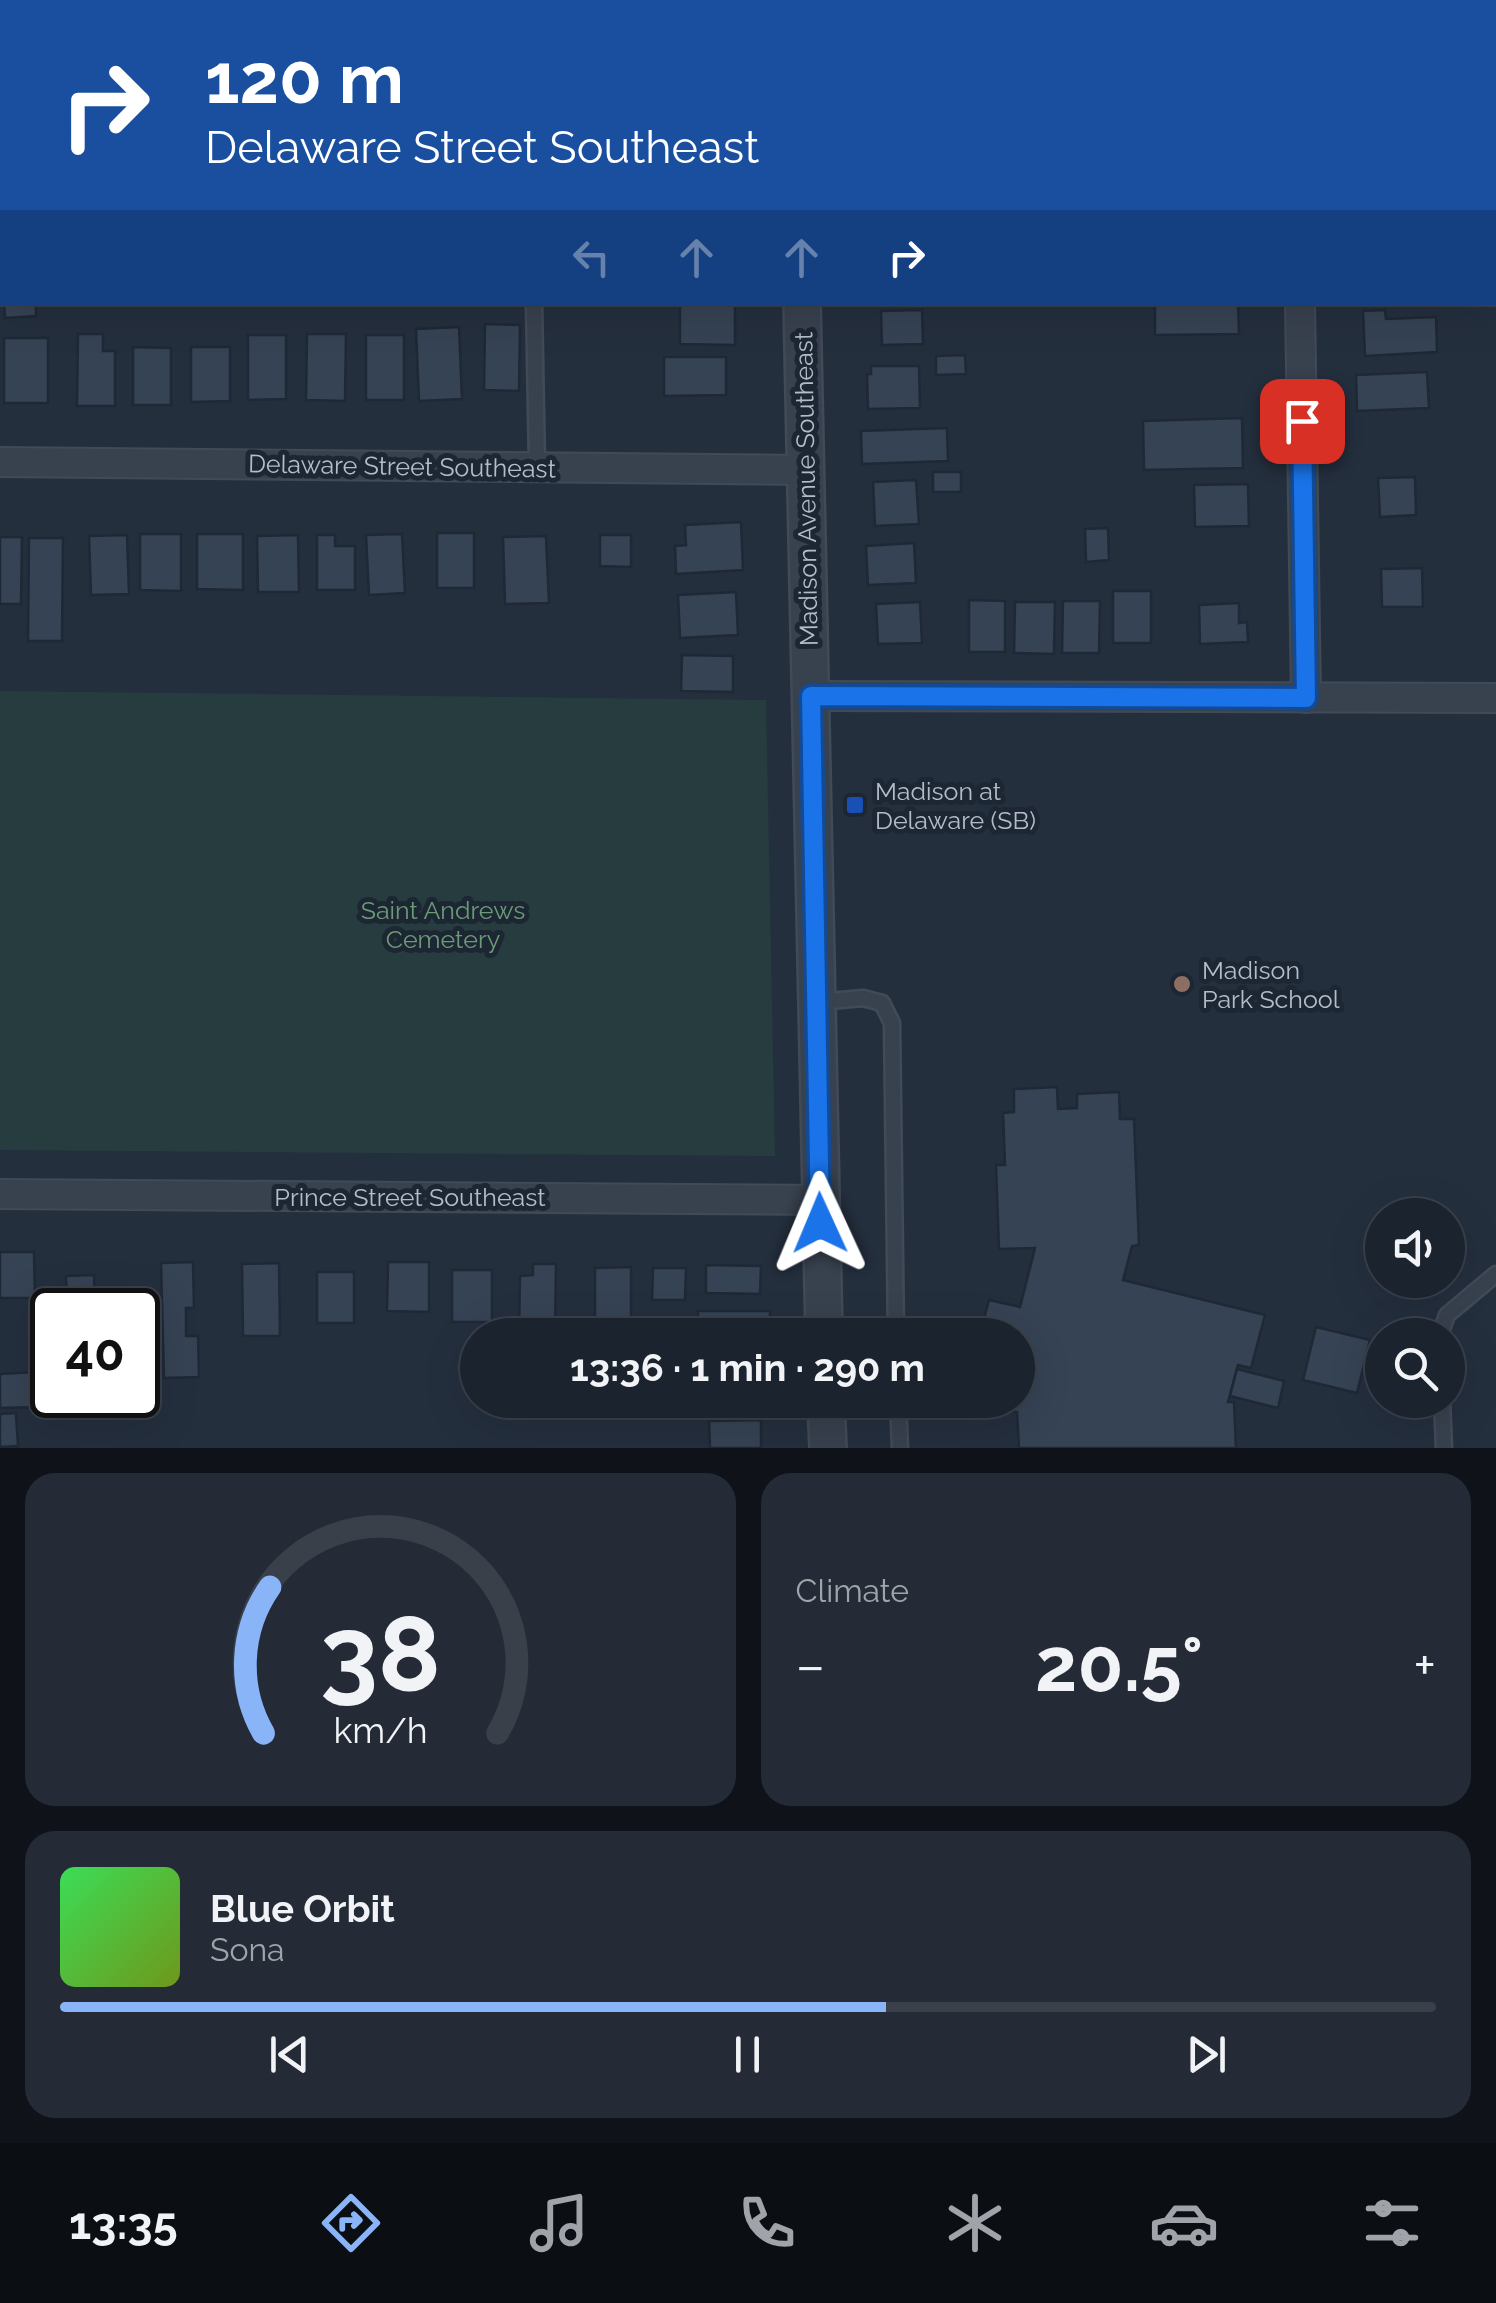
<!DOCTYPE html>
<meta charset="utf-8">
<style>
:root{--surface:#1b232e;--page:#242b36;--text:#f1f3f6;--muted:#a0a4aa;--line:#39404a;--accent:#8ab4f8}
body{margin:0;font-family:Raleway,sans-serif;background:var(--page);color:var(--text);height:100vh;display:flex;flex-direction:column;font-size:38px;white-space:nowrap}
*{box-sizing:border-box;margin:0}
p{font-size:32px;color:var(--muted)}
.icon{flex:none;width:55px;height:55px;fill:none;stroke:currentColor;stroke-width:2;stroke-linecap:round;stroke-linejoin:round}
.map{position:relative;height:1448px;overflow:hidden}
.sheet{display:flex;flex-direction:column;gap:25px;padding:25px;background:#0f1319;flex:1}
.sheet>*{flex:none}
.hud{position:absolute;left:0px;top:0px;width:1498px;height:305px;box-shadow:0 10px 40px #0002,0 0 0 2px var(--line);background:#1a4fa0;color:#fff;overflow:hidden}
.buttons{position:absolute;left:1365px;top:1198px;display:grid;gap:20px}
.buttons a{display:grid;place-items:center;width:100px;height:100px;border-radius:50%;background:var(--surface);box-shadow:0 10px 40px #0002,0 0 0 2px var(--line);font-size:50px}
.speed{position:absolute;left:30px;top:1288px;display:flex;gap:20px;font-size:50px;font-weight:700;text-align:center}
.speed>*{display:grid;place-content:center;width:130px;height:130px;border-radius:50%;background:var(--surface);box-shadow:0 10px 40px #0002,0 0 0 2px var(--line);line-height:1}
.speed .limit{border:5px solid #111;border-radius:15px;background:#fff;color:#111}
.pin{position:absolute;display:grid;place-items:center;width:85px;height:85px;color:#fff;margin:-42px;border-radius:20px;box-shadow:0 5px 15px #0006}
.me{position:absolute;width:110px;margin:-55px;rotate:359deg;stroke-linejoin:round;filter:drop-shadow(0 0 8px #0008)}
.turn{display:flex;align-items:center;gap:35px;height:210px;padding:0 40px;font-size:45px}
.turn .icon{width:130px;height:130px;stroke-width:2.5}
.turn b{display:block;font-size:70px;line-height:85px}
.lanes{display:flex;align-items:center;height:95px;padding:0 40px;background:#0003;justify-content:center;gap:50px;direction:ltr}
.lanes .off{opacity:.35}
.big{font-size:75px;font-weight:700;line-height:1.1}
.sheet .card{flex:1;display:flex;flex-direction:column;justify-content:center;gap:15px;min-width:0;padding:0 35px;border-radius:30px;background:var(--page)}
.sheet .dial{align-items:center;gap:0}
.dial svg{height:260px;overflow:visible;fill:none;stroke:var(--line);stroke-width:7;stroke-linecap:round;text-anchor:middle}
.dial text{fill:var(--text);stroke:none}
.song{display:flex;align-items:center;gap:30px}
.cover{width:120px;height:120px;border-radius:15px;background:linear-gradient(135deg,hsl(130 70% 55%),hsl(80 70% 35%))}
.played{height:10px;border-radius:5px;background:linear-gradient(90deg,var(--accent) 60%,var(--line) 60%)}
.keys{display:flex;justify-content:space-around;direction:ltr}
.heat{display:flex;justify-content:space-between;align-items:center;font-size:55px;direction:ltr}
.sheet .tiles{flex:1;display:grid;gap:25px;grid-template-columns:1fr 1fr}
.card:last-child{grid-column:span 2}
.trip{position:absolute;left:460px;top:1318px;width:575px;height:100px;border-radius:50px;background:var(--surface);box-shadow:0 10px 40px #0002,0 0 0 2px var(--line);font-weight:700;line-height:100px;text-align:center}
.tab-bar{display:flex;height:160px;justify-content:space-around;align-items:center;background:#0b0e12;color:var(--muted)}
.tab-bar .icon{width:70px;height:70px}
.tab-bar .on{color:var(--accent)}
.tab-bar b{font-size:45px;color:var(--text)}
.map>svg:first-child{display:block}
.green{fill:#263c3f}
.building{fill:#364354;stroke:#1f2835;stroke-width:2.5}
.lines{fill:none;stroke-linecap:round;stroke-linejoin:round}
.service-casing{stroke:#414a57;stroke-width:19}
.minor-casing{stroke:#414a57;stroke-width:32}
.tertiary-casing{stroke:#414a57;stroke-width:40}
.service{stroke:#38414e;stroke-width:14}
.minor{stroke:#38414e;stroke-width:28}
.tertiary{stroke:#38414e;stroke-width:35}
.route-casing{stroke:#114b97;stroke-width:25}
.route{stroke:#1a73e8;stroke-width:18}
.transit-dot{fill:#1a4fb4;stroke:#1d2633;stroke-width:4}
.education-dot{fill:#8d6e63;stroke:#1d2633;stroke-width:4}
.labels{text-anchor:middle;stroke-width:10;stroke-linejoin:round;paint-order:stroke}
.street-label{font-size:25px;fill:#b4bcc9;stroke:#1d2633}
.poi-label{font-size:25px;fill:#b4bcc9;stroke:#1d2633;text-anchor:start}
.park-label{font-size:25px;fill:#6b9a76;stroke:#1d2633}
</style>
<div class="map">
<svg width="1496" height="1448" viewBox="0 0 1496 1448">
<rect width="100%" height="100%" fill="#242f3e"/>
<!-- green -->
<path class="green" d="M 0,691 L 766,700 L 775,1156 L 0,1150 Z"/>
<!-- building -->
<g class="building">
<path d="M 4,302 L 36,302 L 36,316 L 5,318 Z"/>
<path d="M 1155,302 L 1238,302 L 1239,334 L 1155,335 Z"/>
<path d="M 680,305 L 735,305 L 735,345 L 680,344 Z"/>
<path d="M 922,310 L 923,344 L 882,345 L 881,311 Z"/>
<path d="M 1385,310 L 1386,319 L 1436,317 L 1437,352 L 1365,356 L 1363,311 Z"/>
<path d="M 485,324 L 520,325 L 519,391 L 484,390 Z"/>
<path d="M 459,327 L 462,399 L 419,401 L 416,329 Z"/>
<path d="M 78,334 L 103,334 L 103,351 L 115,351 L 115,406 L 77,406 Z"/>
<path d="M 307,334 L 346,334 L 345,401 L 306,400 Z"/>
<path d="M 248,335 L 286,335 L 286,399 L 248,400 Z"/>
<rect x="366" y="335" width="38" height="65"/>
<rect x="4" y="338" width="44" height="65"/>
<path d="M 133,347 L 171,348 L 171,405 L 133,405 Z"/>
<path d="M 191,347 L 230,347 L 230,401 L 191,402 Z"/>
<path d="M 965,355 L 966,374 L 936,375 L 936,356 Z"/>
<path d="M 664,357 L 726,357 L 726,395 L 664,396 Z"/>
<path d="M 871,366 L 919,366 L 920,408 L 868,409 L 867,374 L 871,374 Z"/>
<path d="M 1427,372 L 1429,408 L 1357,411 L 1356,375 Z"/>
<path d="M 1242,418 L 1243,468 L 1144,470 L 1143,421 Z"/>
<path d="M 947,428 L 948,461 L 862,464 L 861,431 Z"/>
<rect x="933" y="472" width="28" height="20"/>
<path d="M 1415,477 L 1416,515 L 1380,517 L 1378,478 Z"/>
<path d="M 916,480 L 919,524 L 875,526 L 873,482 Z"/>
<path d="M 1248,484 L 1249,526 L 1195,527 L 1194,485 Z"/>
<path d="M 741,522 L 743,570 L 676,574 L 675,546 L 686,545 L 685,525 Z"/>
<path d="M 1108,528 L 1109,560 L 1086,562 L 1085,529 Z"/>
<rect x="437" y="533" width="37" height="55"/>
<path d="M 140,534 L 181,534 L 181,591 L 140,590 Z"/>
<path d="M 197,534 L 243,534 L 243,590 L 197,589 Z"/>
<path d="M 402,534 L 405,593 L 369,595 L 366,535 Z"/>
<path d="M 127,535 L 129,594 L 91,595 L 89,536 Z"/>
<path d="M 298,535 L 299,592 L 258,592 L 257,536 Z"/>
<path d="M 317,535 L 335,535 L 335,546 L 355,546 L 355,590 L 317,590 Z"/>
<path d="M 600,535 L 631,535 L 631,567 L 600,566 Z"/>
<path d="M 546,536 L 549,603 L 505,604 L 503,537 Z"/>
<path d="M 0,537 L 22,537 L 21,604 L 0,604 Z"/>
<path d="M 29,538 L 63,538 L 62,641 L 28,641 Z"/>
<path d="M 914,543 L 916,583 L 868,585 L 866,546 Z"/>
<path d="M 1422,568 L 1423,607 L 1382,607 L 1381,569 Z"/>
<rect x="1113" y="591" width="38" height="52"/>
<path d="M 736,592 L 738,635 L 680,638 L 678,595 Z"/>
<path d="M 969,600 L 1005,601 L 1005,652 L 969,652 Z"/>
<path d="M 1063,601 L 1100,601 L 1099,653 L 1062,653 Z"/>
<path d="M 920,602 L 922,643 L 878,644 L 876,604 Z"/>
<path d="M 1015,602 L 1055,602 L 1054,654 L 1014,653 Z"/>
<path d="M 1239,603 L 1239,623 L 1247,622 L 1248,642 L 1200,644 L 1199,605 Z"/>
<path d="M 682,655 L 733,656 L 733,692 L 681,691 Z"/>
<path d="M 1057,1087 L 1058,1109 L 1077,1108 L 1077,1094 L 1119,1092 L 1120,1119 L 1134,1119 L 1139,1245 L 1132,1246 L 1123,1280 L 1265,1315 L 1251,1368 L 1238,1365 L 1228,1402 L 1234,1402 L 1236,1448 L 1019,1448 L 1017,1412 L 1011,1412 L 1010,1400 L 1018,1400 L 1018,1335 L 973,1335 L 974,1332 L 980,1334 L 989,1300 L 1020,1307 L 1035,1248 L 999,1249 L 996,1165 L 1005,1165 L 1003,1113 L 1014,1112 L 1014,1089 Z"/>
<path d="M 0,1252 L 34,1252 L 35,1298 L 0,1298 Z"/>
<path d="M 193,1262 L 194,1308 L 186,1308 L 186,1336 L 198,1336 L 199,1377 L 164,1378 L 161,1263 Z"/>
<path d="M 388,1262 L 429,1262 L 429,1312 L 387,1311 Z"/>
<path d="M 279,1263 L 280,1336 L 243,1336 L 242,1264 Z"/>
<path d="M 533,1264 L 556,1264 L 555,1335 L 519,1335 L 520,1276 L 533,1275 Z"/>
<path d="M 706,1265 L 761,1266 L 760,1294 L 706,1293 Z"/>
<path d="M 631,1267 L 631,1321 L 595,1321 L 595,1268 Z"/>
<path d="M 653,1268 L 686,1268 L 685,1300 L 652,1300 Z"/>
<rect x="452" y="1270" width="40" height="52"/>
<rect x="317" y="1272" width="37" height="51"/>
<path d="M 94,1275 L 95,1307 L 67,1308 L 66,1276 Z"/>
<rect x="698" y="1311" width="72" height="24"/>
<path d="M 138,1315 L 143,1315 L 145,1351 L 138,1351 Z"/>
<path d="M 1316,1327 L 1370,1340 L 1357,1393 L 1303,1380 Z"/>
<path d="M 1237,1369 L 1284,1381 L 1278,1408 L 1230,1396 Z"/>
<path d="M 35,1372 L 37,1407 L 0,1408 L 0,1374 Z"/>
<rect x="702" y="1400" width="67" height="6"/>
<path d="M 962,1400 L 1010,1400 L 1011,1412 L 963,1415 Z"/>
<path d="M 16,1413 L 18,1446 L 0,1447 L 0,1414 Z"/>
<path d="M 761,1420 L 761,1448 L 710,1448 L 709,1421 Z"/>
</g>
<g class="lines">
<!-- service casing -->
<g class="service-casing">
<g id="service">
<path d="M 0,233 L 2,233"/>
<path d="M 534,302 L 537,467"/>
<path d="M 819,1002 L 863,998 L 882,1003 L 892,1023 L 896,1335"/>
<path d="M 1440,1335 L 1447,1315 L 1496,1274"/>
<path d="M 898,1400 L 900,1448"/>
<path d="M 1442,1400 L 1444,1448"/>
</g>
</g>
<!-- minor casing -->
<g class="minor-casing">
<g id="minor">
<path d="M 1296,0 L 1296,2"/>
<path d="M 0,7 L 2,7"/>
<path d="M 1300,302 L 1306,698"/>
<path d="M 0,462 L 804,470"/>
<path d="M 811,696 L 1496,698"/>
<path d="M 0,1194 L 819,1200"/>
</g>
</g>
<!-- tertiary casing -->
<g class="tertiary-casing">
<g id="tertiary">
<path d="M 795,0 L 795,2"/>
<path d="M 802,302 L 824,1335"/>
<path d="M 826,1400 L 828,1448"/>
</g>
</g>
<!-- service -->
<use href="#service" class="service"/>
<!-- minor -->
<use href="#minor" class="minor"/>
<!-- tertiary -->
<use href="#tertiary" class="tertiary"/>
</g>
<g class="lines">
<!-- route casing -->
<g class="route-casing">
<path id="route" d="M 820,1223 L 811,696 L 1306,698 L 1302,421"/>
</g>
<!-- route -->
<use href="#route" class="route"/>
</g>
<!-- markers -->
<rect class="transit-dot" x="845" y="795" width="20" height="20" rx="5"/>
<circle class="education-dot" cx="1182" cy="984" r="10"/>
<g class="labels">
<!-- street labels -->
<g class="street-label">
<text transform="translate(402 466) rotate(1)" y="9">Delaware Street Southeast</text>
<text transform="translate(806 489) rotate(-91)" y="9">Madison Avenue Southeast</text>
<text x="410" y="1206">Prince Street Southeast</text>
</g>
<!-- poi labels -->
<g class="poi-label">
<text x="875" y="800">Madison at<tspan x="875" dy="29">Delaware (SB)</tspan></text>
<text x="1202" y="979">Madison<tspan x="1202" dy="29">Park School</tspan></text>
</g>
<!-- park labels -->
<g class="park-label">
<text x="443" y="919">Saint Andrews<tspan x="443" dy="29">Cemetery</tspan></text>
</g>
</g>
</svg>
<div class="buttons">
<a><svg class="icon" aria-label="sound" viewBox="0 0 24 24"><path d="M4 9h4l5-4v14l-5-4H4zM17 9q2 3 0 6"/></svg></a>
<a><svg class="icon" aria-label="search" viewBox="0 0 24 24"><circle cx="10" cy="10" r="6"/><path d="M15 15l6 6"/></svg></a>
</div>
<div class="speed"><div class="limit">40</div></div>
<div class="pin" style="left:1302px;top:421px;background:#d93025"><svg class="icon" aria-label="arrive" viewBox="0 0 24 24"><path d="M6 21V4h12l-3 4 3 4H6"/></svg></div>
<svg class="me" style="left:820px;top:1223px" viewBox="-20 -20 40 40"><path d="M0-17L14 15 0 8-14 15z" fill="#1a73e8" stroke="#fff" stroke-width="4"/></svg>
<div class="trip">13:36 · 1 min · 290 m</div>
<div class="hud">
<div class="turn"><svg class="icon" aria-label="right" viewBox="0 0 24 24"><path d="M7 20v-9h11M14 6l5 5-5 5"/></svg><div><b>120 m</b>Delaware Street Southeast</div></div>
<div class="lanes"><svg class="icon off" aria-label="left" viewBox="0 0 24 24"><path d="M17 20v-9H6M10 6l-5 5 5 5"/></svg><svg class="icon off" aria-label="ahead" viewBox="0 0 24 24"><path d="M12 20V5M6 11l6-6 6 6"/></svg><svg class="icon off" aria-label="ahead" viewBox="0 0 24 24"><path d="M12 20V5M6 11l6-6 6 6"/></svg><svg class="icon" aria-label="right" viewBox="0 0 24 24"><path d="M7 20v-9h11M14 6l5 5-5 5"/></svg></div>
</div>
</div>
<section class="sheet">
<div class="tiles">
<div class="card dial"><svg viewBox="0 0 100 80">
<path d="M14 69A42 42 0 1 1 86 69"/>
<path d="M14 69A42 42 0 0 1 16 24" stroke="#8ab4f8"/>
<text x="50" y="56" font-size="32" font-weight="700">38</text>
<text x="50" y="72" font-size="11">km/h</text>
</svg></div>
<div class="card"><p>Climate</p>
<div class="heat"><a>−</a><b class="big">20.5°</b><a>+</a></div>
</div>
<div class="card">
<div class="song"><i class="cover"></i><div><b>Blue Orbit</b><p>Sona</p></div></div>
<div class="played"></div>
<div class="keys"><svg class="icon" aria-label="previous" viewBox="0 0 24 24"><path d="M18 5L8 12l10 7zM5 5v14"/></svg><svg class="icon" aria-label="pause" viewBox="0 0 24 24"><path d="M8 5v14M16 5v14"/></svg><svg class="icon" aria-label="next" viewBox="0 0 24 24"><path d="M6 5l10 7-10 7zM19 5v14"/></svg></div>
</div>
</div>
</section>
<nav class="tab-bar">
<b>13:35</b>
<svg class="icon on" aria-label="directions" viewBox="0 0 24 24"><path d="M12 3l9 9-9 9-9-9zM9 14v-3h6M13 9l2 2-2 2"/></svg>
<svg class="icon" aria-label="music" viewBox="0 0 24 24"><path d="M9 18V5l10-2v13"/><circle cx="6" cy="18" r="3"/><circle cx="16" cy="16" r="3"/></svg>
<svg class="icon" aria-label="phone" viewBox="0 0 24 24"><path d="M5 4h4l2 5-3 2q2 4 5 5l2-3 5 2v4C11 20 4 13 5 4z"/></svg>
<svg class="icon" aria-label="climate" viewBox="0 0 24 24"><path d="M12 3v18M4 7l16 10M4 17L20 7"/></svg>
<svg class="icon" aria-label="car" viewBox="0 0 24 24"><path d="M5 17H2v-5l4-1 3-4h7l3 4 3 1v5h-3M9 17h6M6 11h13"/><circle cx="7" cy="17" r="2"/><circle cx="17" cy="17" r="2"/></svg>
<svg class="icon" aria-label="filters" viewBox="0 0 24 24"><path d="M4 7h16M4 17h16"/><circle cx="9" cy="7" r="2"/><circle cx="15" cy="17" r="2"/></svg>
</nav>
